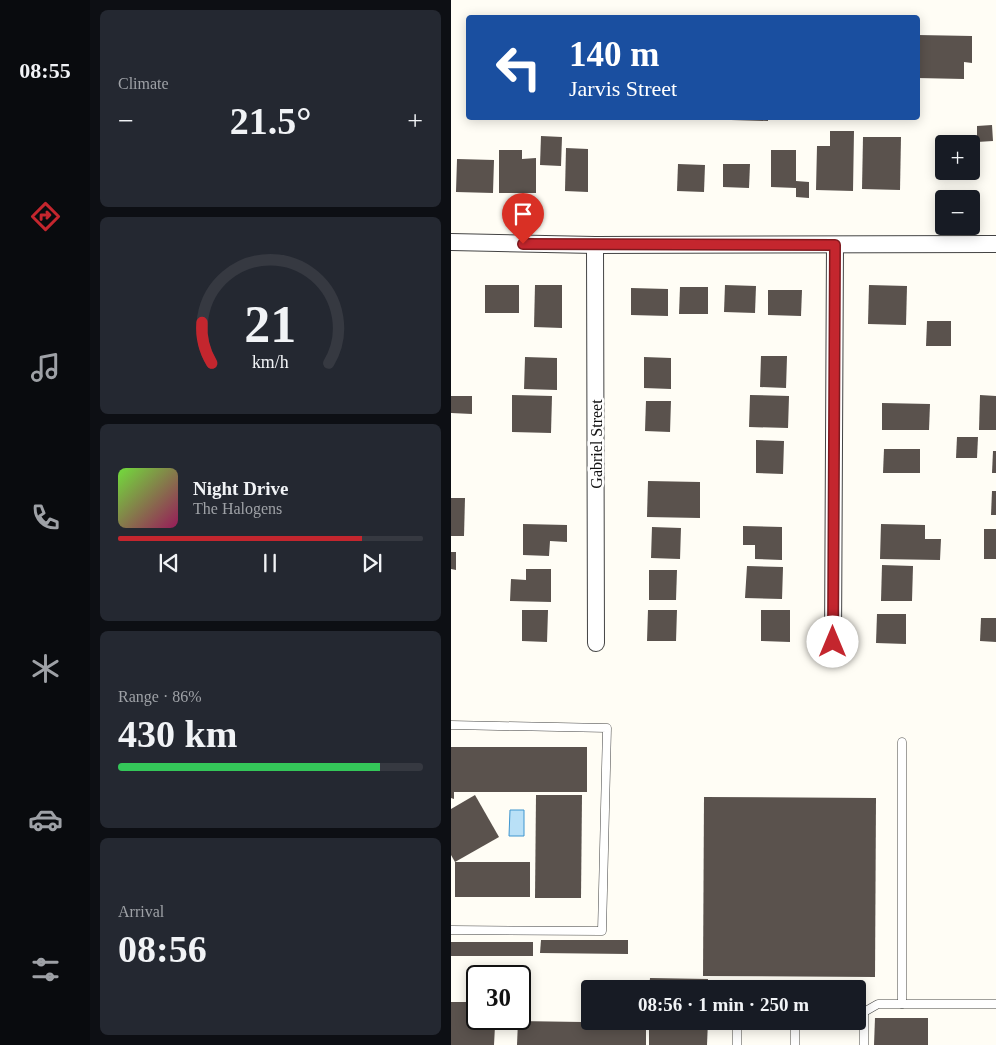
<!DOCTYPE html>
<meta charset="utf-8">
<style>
:root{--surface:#171b24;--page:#242831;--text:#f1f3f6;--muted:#9ea1a6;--line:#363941;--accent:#c4262e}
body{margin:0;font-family:Georgia,serif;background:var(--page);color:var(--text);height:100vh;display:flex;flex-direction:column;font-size:19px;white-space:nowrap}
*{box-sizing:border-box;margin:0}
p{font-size:16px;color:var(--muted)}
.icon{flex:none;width:28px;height:28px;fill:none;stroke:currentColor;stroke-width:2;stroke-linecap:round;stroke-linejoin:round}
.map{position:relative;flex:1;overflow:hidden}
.details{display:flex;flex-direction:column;gap:10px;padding:10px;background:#0d0f14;width:361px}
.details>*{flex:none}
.top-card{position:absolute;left:15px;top:15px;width:454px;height:105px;border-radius:5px;box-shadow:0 2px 12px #0003;background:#1a4fa0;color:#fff;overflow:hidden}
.controls{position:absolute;left:484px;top:135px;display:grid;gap:10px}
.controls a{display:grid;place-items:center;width:45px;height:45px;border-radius:5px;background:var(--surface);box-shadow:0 2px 12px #0003;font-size:25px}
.speed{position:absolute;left:15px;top:965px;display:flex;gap:10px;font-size:25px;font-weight:700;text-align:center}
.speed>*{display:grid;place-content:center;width:65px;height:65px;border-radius:50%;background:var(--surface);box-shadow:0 2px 12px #0003;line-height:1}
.speed .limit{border:2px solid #111;border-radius:8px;background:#fff;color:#111}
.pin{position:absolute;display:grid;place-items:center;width:42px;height:42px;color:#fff;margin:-51px -21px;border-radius:50% 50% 50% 0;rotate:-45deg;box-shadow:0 0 5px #0007}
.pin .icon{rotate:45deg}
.me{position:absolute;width:55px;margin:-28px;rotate:0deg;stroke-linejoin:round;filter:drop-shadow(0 0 4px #0008)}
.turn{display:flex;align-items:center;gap:18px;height:105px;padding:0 20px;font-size:22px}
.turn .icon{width:65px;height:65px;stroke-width:2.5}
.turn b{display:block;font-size:35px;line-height:42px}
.big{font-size:38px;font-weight:700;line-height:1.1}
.details .card{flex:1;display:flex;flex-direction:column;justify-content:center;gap:8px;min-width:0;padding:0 18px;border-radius:8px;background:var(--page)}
.details .dial{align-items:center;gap:0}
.dial svg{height:130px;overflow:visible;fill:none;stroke:var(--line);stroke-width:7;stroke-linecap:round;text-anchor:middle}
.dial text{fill:var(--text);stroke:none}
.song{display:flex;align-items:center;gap:15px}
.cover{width:60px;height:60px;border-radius:8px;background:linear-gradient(135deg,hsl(100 70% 55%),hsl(330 70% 35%))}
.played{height:5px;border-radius:2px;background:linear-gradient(90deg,var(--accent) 80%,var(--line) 80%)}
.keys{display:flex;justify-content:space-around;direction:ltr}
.heat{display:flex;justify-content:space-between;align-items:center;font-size:28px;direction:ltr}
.charge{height:8px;border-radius:4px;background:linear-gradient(90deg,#34c759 86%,var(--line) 0)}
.trip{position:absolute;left:130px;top:980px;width:285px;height:50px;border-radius:5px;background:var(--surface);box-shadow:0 2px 12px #0003;font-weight:700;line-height:50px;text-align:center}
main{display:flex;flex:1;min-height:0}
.menu{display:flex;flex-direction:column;width:90px;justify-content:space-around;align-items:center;background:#090b0e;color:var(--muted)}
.menu .icon{width:35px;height:35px}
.menu .on{color:var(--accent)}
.menu b{font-size:22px;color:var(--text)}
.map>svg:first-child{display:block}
.water{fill:#b9e0f7;stroke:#3f96cf}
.building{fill:#5a524d}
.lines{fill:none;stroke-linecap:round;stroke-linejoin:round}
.service-casing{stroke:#444;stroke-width:9}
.minor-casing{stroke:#444;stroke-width:18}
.service{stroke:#fff;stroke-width:8}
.minor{stroke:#fff;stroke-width:16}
.route-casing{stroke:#7f191e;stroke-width:12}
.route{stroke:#c4262e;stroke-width:9}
.labels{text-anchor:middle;stroke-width:5;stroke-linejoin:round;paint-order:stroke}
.street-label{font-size:16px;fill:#111;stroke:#fff}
</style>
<main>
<nav class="menu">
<b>08:55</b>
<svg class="icon on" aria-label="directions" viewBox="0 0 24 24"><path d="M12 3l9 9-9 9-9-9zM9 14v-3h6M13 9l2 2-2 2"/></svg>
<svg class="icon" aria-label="music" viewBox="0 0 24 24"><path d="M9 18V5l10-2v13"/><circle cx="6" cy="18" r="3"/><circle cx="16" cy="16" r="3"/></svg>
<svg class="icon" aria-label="phone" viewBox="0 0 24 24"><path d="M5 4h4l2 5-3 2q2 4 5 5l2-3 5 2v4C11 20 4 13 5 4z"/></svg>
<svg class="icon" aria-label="climate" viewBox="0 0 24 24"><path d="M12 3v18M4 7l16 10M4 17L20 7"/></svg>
<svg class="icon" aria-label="car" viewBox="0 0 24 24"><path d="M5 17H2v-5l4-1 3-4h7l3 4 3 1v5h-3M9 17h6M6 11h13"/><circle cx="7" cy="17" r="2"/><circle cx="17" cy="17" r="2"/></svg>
<svg class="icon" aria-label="filters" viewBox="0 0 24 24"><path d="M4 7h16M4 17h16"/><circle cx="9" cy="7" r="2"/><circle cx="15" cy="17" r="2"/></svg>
</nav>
<section class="details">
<div class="card"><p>Climate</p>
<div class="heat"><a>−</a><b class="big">21.5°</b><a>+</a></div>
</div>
<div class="card dial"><svg viewBox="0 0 100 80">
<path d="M14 69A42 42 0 1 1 86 69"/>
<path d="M14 69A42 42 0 0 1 8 44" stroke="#c4262e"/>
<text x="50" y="56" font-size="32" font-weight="700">21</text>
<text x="50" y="72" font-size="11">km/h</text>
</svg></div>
<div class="card">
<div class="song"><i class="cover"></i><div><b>Night Drive</b><p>The Halogens</p></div></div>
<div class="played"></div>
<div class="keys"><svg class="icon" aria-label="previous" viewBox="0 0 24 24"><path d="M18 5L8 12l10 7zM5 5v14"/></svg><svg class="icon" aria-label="pause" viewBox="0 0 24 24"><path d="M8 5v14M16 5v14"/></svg><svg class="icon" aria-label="next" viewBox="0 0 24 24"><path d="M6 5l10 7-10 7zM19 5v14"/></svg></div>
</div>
<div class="card"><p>Range · 86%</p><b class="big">430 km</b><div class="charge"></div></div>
<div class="card"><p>Arrival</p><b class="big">08:56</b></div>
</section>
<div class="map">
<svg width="545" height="1045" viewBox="0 0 545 1045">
<rect width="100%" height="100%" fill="#fffdf5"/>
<!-- water -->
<path class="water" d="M 59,810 L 73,810 L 73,836 L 58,836 Z"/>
<!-- building -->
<g class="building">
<path d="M 467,35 L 521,36 L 521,63 L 513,62 L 513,79 L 466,78 Z"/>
<path d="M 280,118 L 317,118 L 317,121 L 280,120 Z"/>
<path d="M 541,125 L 542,141 L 526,142 L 526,126 Z"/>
<path d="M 379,131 L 403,131 L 402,191 L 365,190 L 366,146 L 379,146 Z"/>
<path d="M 90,136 L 111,137 L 110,166 L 89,165 Z"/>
<path d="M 412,137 L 450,137 L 449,190 L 411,189 Z"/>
<path d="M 115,148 L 137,149 L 137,192 L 114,191 Z"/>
<path d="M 48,150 L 71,150 L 71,159 L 85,158 L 85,193 L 48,193 Z"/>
<path d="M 320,150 L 345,150 L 345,181 L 358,182 L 358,198 L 345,197 L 345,188 L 320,187 Z"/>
<path d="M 6,159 L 43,160 L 42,193 L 5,192 Z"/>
<path d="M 227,164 L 254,165 L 253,192 L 226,191 Z"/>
<path d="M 272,164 L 299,164 L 298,188 L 272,187 Z"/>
<rect x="34" y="285" width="34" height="28"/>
<path d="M 84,285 L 111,285 L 111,328 L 83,327 Z"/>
<path d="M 274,285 L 305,286 L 304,313 L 273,312 Z"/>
<path d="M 418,285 L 456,286 L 455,325 L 417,324 Z"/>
<path d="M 229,287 L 257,287 L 257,314 L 228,314 Z"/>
<path d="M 180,288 L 217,289 L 217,316 L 180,315 Z"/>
<path d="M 317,290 L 351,290 L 350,316 L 317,315 Z"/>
<path d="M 476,321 L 500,321 L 500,346 L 475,346 Z"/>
<path d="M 310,356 L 336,356 L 335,388 L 309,387 Z"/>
<path d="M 74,357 L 106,358 L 106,390 L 73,389 Z"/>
<path d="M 193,357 L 220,358 L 220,389 L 193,388 Z"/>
<path d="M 61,395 L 101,396 L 100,433 L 61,432 Z"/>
<path d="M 299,395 L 338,396 L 337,428 L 298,427 Z"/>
<path d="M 529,395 L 545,396 L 545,430 L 528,430 Z"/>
<path d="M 0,396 L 21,396 L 21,414 L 0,413 Z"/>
<path d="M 195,401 L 220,401 L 219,432 L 194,431 Z"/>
<path d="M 431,403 L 479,404 L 478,430 L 431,430 Z"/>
<path d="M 506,437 L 527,437 L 526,458 L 505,458 Z"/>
<path d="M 305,440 L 333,441 L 332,474 L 305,473 Z"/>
<path d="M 433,449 L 469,449 L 469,473 L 432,473 Z"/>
<path d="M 542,451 L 545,451 L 545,473 L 541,473 Z"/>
<path d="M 197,481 L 249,482 L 249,518 L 196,517 Z"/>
<path d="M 541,491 L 545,491 L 545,515 L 540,515 Z"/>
<path d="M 0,498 L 14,498 L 13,536 L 0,536 Z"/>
<path d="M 72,524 L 116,525 L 116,542 L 99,541 L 98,556 L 72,555 Z"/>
<path d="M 430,524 L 474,525 L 474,539 L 490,539 L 489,560 L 429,559 Z"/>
<path d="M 292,526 L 331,527 L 331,560 L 304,559 L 304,545 L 292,545 Z"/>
<path d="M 201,527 L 230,528 L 229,559 L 200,558 Z"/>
<rect x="533" y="529" width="12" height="30"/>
<path d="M 0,552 L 5,552 L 5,570 L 0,569 Z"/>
<path d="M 431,565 L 462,566 L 461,601 L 430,601 Z"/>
<path d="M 296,566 L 332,567 L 331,599 L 294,598 Z"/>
<path d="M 75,569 L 100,569 L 100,602 L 59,601 L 60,579 L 75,580 Z"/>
<path d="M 198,570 L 226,570 L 225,600 L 198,600 Z"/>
<path d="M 71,610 L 97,610 L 96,642 L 71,641 Z"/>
<path d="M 197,610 L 226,610 L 225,641 L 196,641 Z"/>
<path d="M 310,610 L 339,610 L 339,642 L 310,641 Z"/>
<path d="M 426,614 L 455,614 L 455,644 L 425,643 Z"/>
<path d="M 530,618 L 545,618 L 545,642 L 529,641 Z"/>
<path d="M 0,747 L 136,747 L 136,792 L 3,792 L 3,799 L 0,798 Z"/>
<path d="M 24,795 L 48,837 L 4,862 L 0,855 L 0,809 Z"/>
<path d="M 85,795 L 131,795 L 130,898 L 84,898 Z"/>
<path d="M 253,797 L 425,798 L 424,977 L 252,976 Z"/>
<rect x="4" y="862" width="75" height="35"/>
<path d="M 90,940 L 177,940 L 177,954 L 89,953 Z"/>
<rect x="0" y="942" width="82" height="14"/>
<path d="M 199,978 L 257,979 L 257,989 L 198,989 Z"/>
<path d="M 0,1002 L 26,1002 L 26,1019 L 30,1019 L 30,1026 L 44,1026 L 43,1045 L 0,1045 Z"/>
<path d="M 424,1018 L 477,1018 L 477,1045 L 423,1045 Z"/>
<path d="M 67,1021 L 195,1023 L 195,1045 L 66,1045 Z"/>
<path d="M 198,1021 L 257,1021 L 256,1045 L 198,1045 Z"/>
</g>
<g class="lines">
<!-- service casing -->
<g class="service-casing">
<g id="service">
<path d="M 0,725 L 156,728 L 151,931 L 0,930"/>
<path d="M 451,742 L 451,1004"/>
<path d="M 406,1012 L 413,1012 L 427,1004 L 545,1004"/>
<path d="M 344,1021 L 344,1045"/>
<path d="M 286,1045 L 286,1021"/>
<path d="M 413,1045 L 413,1012"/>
</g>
</g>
<!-- minor casing -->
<g class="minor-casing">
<g id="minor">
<path d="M 0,242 L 144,245 L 545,244"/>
<path d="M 144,245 L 145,643"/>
<path d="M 382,642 L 384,245"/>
</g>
</g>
<!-- service -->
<use href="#service" class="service"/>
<!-- minor -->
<use href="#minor" class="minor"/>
</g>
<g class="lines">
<!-- route casing -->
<g class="route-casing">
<path id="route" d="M 72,244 L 384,245 L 382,642"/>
</g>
<!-- route -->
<use href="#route" class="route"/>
</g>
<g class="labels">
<!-- street labels -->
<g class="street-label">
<text transform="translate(145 444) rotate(-90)" y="6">Gabriel Street</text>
</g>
</g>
</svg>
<div class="controls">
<a>+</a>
<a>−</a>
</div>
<div class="speed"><div class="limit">30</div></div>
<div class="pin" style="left:72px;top:244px;background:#d93025"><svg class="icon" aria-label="arrive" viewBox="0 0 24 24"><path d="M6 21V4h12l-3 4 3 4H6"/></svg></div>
<svg class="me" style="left:382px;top:642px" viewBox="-20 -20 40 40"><circle r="19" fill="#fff"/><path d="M0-13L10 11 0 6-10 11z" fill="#c4262e"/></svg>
<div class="trip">08:56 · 1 min · 250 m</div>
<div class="top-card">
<div class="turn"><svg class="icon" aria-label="left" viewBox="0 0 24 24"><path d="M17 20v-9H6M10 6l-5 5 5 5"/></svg><div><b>140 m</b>Jarvis Street</div></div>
</div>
</div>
</main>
